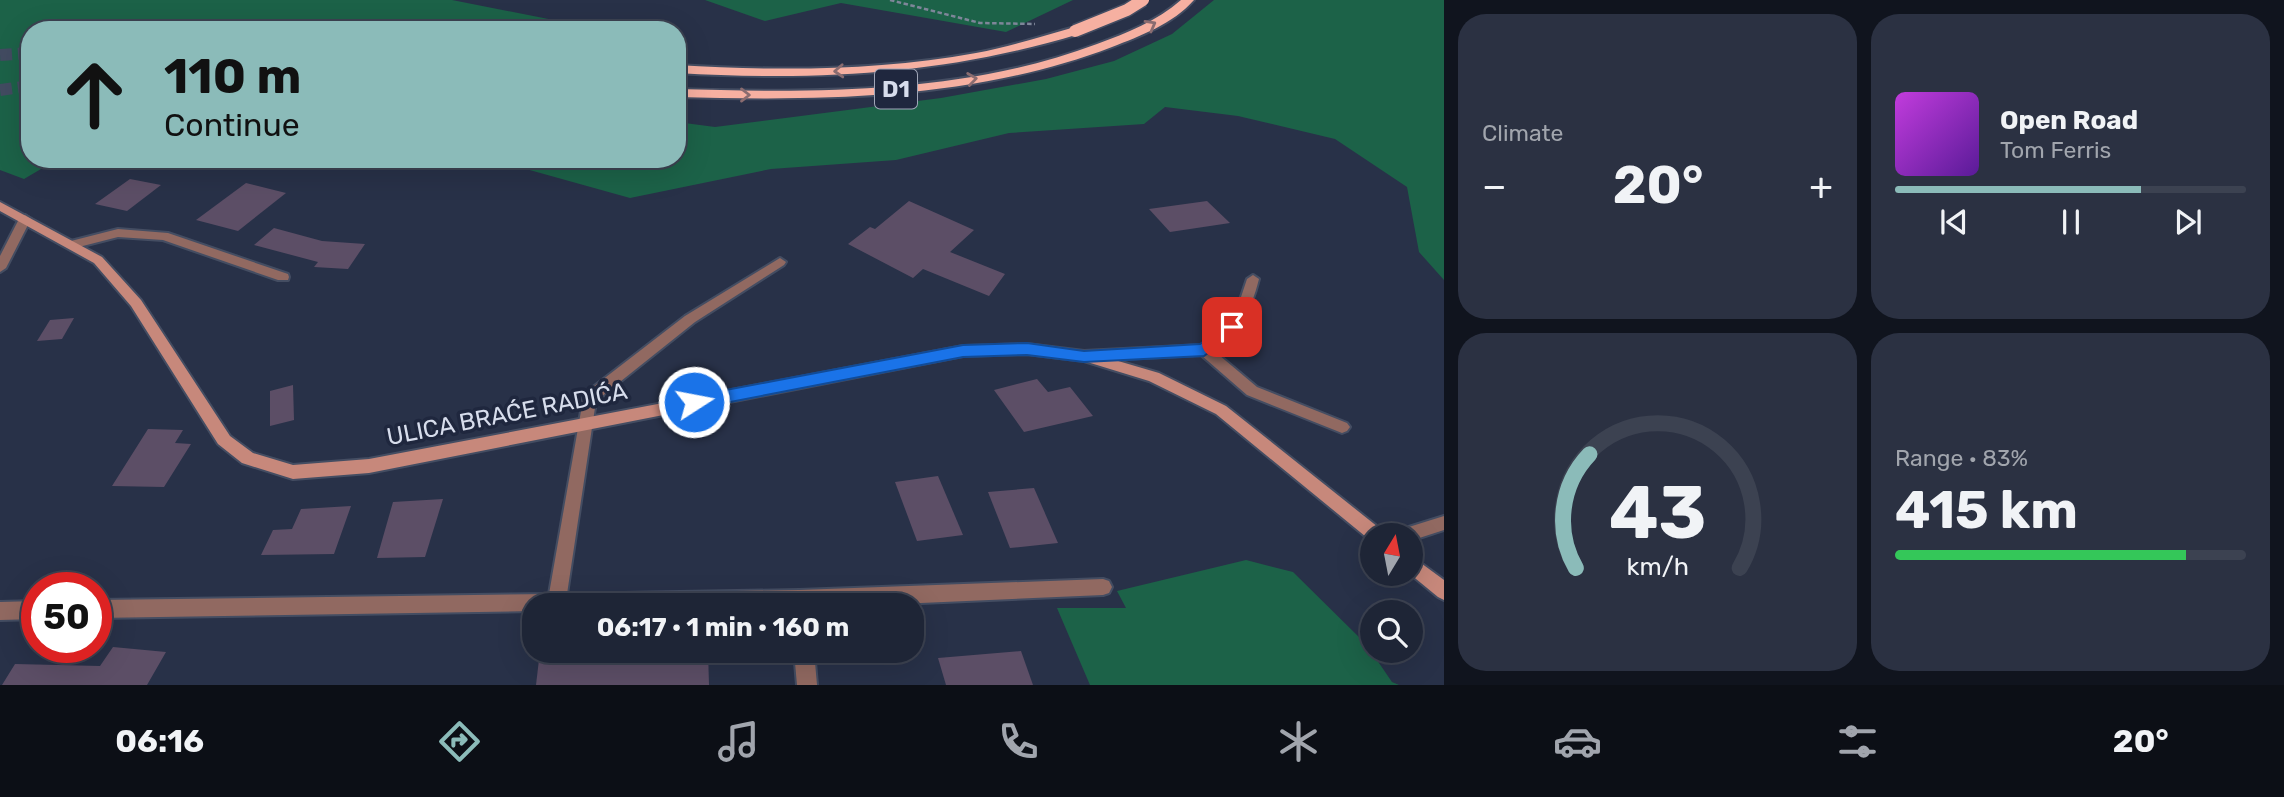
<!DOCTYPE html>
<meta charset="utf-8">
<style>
:root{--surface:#1e2536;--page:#2b3142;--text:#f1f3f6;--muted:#a1a5ad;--line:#3c4251;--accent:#8bbbb9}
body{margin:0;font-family:Rubik,sans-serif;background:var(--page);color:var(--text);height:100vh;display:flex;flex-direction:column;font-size:26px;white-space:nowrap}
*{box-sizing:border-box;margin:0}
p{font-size:23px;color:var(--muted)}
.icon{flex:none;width:38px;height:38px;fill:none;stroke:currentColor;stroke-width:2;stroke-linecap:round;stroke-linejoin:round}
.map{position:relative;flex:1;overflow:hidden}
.sheet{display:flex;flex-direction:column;gap:14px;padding:14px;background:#10141e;width:840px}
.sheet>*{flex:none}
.guide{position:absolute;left:21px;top:21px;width:665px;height:147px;border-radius:28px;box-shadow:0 7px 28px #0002,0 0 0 2px var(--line);background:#8bbbb9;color:#111;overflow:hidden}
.needle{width:46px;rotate:10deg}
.buttons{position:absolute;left:1360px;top:523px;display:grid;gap:14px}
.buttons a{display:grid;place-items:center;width:63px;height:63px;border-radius:50%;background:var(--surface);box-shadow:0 7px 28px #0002,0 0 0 2px var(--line);font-size:35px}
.speed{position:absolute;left:21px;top:572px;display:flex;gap:14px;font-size:35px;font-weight:700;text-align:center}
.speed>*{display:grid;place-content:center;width:91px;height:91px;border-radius:50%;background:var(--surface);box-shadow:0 7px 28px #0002,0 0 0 2px var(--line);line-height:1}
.speed .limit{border:10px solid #d22;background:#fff;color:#111}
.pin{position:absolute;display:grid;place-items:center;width:60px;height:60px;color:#fff;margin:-30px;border-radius:14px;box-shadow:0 4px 10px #0006}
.me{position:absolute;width:77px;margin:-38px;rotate:79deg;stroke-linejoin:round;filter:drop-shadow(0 0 5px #0008)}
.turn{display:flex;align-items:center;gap:24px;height:147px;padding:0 28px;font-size:32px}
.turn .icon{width:91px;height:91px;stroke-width:2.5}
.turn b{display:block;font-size:49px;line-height:60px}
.big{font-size:52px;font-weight:700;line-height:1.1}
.sheet .tile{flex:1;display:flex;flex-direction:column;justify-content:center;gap:10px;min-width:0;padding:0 24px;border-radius:28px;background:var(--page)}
.sheet .dial{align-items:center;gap:0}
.dial svg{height:182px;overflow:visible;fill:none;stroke:var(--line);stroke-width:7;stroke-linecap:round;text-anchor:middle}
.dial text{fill:var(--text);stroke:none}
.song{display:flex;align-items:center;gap:21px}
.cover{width:84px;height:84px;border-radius:10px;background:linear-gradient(135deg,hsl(290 70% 55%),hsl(270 70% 35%))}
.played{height:7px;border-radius:4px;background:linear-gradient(90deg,var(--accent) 70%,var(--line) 70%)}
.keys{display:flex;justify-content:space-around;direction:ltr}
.heat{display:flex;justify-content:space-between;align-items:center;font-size:38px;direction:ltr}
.charge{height:10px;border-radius:5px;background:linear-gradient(90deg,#34c759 83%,var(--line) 0)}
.sheet .tiles{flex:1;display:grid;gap:14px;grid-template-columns:repeat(2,1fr)}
.trip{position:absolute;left:522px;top:593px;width:402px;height:70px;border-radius:28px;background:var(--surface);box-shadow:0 7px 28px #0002,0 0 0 2px var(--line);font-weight:700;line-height:70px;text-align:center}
.menu{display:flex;height:112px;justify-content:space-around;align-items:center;background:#0c0f16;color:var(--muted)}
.menu .icon{width:49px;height:49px}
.menu .on{color:var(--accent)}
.menu b{font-size:32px;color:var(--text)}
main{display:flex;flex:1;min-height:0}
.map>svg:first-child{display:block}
.green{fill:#1c6248}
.building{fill:#5c4e66}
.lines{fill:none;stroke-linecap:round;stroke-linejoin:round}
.trunk-tunnel{stroke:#424b61;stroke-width:12;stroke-dasharray:12 6;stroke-linecap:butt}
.service-casing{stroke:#444d62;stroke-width:4}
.minor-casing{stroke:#444d62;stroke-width:4}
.secondary-casing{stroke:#444d62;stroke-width:4}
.trunk-casing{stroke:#444d62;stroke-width:4}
.path{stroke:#7e8699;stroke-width:2.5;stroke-dasharray:4.5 2.5;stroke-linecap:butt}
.service{fill:#916961;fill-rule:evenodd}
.minor{fill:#916961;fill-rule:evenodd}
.secondary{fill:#c7887b;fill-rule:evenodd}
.trunk{fill:#f6b0a1;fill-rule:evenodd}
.trunk-bridge-casing{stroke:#444d62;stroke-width:15;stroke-linecap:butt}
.trunk-bridge{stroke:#f6b0a1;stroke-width:12}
.oneway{stroke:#8a6c70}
.route{fill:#1a73e8;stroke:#114b97;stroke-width:2}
.labels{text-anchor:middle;stroke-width:7;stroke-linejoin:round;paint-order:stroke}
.shield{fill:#1f273e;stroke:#a0a6b8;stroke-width:2}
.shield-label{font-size:23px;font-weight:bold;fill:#d7ddec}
.street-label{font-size:24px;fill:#d7ddec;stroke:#1f273e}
</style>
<main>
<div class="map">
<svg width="1444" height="685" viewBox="0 0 1444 685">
<rect width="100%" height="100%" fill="#283148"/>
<!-- green -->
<g class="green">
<path d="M 0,0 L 452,0 L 604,30 L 30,30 L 30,159 L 58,159 L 24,179 L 0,170 Z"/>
<path d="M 705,0 L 1073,0 L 1006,32 L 841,3 L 765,21 Z"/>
<path d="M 1214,0 L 1444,0 L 1444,280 L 1419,252 L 1407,187 L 1335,139 L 1238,116 L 1165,107 L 1144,124 L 1009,133 L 896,160 L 771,169 L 630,198 L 490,159 L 677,159 L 677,122 L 715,127 L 941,98 L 1046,79 L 1114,61 L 1172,34 Z"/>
<path d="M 1246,560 L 1293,572 L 1366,644 L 1392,682 L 1399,685 L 1090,685 L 1057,608 L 1126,608 L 1117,591 Z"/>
</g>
<!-- building -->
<g class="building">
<path d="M 130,179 L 161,185 L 127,211 L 95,204 Z"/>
<path d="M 246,183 L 286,193 L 238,231 L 196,220 Z"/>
<path d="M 909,201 L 974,230 L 950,252 L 1005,274 L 989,296 L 923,269 L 913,278 L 848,244 L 870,227 L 875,229 Z"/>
<path d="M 1207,201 L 1230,223 L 1170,232 L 1149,209 Z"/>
<path d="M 274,228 L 322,241 L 365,244 L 348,269 L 314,267 L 318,262 L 254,245 Z"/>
<path d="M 74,318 L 62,339 L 37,341 L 50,320 Z"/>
<path d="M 1037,379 L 1048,392 L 1070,387 L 1093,416 L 1024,432 L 994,390 Z"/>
<path d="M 293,385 L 294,420 L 270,426 L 270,391 Z"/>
<path d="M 148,429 L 183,430 L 175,443 L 191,444 L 164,487 L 112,486 Z"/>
<path d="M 938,476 L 963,535 L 917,541 L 895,482 Z"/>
<path d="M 1034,488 L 1058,543 L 1010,548 L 988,492 Z"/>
<path d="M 443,499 L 425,557 L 377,558 L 393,502 Z"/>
<path d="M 351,506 L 334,554 L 261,555 L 273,530 L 292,529 L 301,509 Z"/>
<path d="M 113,647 L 166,652 L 147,685 L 2,685 L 15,664 L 100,666 Z"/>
<path d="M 540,651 L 708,651 L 709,685 L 536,685 Z"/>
<path d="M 1021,651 L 1033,685 L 946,685 L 938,658 Z"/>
</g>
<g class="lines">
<!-- trunk-tunnel -->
<g class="trunk-tunnel">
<path d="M 0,55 L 30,53"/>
<path d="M 0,90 L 30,86"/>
</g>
<!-- service casing -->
<g class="service-casing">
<path id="service" d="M 1444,516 L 1444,530 L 1410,541 L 1410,536 L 1394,536 L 1396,531 Z"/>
</g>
<!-- minor casing -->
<g class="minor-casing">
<g id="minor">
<path d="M 25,215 L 31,219 L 6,268 L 0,272 L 0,256 L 19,219 Z"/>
<path d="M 118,229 L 168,233 L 288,274 L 289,277 L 288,280 L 278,280 L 163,240 L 118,237 L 71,249 L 65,245 L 67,242 Z"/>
<path d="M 780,258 L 786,262 L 784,265 L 695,322 L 596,401 L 567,594 L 799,590 L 1103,579 L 1109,581 L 1112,587 L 1109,593 L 1103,595 L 852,606 L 534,606 L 534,611 L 96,618 L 96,600 L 549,594 L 584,394 L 685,316 Z"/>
<path d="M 1253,275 L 1259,279 C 1250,314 1241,327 1213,350 L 1257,387 L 1347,423 L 1350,427 L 1347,431 L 1342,433 L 1247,395 L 1201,355 L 1084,361 L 1077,356 L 1084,351 L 1201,345 L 1227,324 L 1241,297 L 1247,279 Z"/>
<path d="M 37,601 L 37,619 L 0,620 L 0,602 Z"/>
<path d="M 794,651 L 814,651 L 817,685 L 797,685 Z"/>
</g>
</g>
<!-- secondary casing -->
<g class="secondary-casing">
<g id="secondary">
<path d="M 0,202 L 102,257 L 141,300 L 230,436 L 253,453 L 293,465 L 369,459 L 963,346 L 1027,344 L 1084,351 L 1159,373 L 1226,406 L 1383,531 L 1385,536 L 1372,536 L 1371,541 L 1216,414 L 1149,381 L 1084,361 L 1027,354 L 963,356 L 369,473 L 293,479 L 242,463 L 218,444 L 131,306 L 94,263 L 0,211 Z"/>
<path d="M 1410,555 L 1444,580 L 1444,600 L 1438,597 L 1410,574 Z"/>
</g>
</g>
<!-- trunk casing -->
<g class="trunk-casing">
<g id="trunk">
<path d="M 1181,0 L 1194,0 C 1173,24 1140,36 1112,47 C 973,100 823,101 677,97 L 677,89 C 817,93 964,94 1097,44 C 1127,33 1157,21 1181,0 Z"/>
<path d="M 1075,27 L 1081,31 L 1079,34 C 944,75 817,81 677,73 L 677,65 C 778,71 877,71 976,53 C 1010,47 1042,36 1075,27 Z"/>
</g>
</g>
<!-- path -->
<path class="path" d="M 890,0 L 980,23 L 1035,24"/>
<!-- service -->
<use href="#service" class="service"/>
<!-- minor -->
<use href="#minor" class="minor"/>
<!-- secondary -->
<use href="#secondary" class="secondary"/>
<!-- trunk -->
<use href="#trunk" class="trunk"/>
<!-- trunk-bridge casing -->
<g class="trunk-bridge-casing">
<path id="trunk-bridge" d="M 1075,31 L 1127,10 L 1143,0"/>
</g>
<!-- trunk-bridge -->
<use href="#trunk-bridge" class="trunk-bridge"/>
</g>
<!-- one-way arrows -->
<defs><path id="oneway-chevron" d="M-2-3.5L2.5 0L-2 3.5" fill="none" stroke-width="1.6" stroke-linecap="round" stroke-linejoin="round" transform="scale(1.75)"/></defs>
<g class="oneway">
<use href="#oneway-chevron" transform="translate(1151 25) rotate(-29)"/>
<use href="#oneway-chevron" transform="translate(839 71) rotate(177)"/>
<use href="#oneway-chevron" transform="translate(972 79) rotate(-8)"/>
<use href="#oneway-chevron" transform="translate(745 95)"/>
</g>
<!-- route -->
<path class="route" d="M 1232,322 L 1239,327 L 1237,331 L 1204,356 L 1084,362 L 1027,355 L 963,357 L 694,409 L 687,407 L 685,402 L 687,398 L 694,396 L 963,345 L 1027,343 L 1084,351 L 1200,344 Z"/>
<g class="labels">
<!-- shield labels -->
<rect class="shield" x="875" y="69.5" width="42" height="39" rx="5"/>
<g class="shield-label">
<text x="896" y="97">D1</text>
</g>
<!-- street labels -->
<g class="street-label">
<text transform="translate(507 414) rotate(-11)" y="8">ULICA BRAĆE RADIĆA</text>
</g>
</g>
</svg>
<div class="buttons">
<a><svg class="needle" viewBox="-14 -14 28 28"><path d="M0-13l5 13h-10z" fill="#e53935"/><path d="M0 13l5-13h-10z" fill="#a1a5ad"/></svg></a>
<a><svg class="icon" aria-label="search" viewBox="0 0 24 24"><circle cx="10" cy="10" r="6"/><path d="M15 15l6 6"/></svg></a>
</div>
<div class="speed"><div class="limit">50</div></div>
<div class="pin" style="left:1232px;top:327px;background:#d93025"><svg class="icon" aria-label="arrive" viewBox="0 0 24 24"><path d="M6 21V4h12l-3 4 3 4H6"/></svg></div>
<svg class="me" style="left:694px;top:402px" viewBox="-20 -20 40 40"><circle r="17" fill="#1a73e8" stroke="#fff" stroke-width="3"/><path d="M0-11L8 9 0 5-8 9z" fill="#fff"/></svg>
<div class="trip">06:17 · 1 min · 160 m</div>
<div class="guide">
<div class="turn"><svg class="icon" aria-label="ahead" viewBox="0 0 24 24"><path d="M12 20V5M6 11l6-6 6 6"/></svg><div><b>110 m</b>Continue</div></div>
</div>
</div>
<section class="sheet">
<div class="tiles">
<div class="tile"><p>Climate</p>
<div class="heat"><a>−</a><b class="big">20°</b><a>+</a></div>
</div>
<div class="tile">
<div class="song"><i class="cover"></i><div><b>Open Road</b><p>Tom Ferris</p></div></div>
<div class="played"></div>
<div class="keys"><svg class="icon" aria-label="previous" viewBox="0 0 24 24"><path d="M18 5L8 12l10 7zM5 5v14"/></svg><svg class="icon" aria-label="pause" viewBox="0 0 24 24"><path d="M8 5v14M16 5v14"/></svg><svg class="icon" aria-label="next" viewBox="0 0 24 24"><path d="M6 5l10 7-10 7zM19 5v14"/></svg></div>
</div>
<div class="tile dial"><svg viewBox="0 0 100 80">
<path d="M14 69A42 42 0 1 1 86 69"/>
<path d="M14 69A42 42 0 0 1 20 19" stroke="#8bbbb9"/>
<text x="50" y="56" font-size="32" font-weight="700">43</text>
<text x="50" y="72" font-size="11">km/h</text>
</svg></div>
<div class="tile"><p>Range · 83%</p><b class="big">415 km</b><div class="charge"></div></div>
</div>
</section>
</main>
<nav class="menu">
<b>06:16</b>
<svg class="icon on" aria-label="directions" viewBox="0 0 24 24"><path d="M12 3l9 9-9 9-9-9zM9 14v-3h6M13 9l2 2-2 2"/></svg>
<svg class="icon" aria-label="music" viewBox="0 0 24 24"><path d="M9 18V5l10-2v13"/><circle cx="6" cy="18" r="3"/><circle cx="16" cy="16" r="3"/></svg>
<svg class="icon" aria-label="phone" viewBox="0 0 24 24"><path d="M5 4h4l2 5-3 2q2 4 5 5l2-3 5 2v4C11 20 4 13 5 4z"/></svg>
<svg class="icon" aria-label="climate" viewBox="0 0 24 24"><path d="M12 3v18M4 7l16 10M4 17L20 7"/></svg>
<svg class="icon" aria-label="car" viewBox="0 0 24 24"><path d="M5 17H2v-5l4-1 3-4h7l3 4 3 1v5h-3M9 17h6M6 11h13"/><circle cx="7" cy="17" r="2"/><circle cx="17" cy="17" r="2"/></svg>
<svg class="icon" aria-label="filters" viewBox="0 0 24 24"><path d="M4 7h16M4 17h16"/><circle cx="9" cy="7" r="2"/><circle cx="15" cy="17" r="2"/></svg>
<b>20°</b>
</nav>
